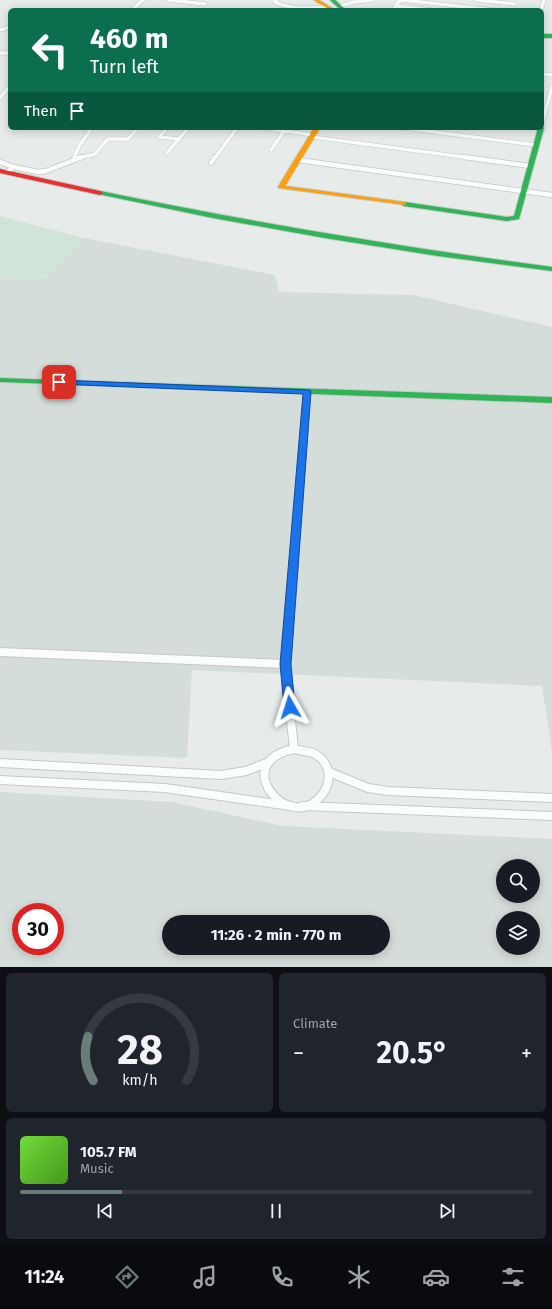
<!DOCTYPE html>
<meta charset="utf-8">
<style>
:root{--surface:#171b24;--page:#20242c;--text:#f1f3f6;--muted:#9ea1a6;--line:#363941;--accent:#697c78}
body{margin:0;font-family:"Fira Sans",sans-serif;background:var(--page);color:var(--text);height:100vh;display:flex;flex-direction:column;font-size:15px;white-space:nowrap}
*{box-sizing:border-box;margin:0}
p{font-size:13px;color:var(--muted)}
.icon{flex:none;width:22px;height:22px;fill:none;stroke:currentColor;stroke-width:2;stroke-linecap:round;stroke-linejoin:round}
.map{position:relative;height:967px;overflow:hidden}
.panel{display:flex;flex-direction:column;gap:6px;padding:6px;background:#0d0f14;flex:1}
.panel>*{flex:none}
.banner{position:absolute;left:8px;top:8px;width:536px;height:122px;border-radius:6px;box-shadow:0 2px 10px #0003;background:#0b6e4f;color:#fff;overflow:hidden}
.buttons{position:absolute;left:496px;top:859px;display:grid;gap:8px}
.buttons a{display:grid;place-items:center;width:44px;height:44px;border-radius:50%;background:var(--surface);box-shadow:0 2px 10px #0003;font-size:20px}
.speed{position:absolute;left:12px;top:903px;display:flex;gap:8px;font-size:20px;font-weight:700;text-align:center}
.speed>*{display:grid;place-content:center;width:52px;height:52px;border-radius:50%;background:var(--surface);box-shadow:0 2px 10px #0003;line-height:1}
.speed .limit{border:6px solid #d22;background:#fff;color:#111}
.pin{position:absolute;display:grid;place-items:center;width:34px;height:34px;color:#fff;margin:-17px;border-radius:8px;box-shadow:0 2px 6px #0006}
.me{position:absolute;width:44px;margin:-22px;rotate:354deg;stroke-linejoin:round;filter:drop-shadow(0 0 3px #0008)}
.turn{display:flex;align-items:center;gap:14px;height:84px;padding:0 16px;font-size:18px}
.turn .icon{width:52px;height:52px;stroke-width:2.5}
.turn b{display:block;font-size:28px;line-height:34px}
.then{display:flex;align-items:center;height:38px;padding:0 16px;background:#0003;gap:8px;font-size:15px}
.big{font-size:30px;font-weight:700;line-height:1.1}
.panel .card{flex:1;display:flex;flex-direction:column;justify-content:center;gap:6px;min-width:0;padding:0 14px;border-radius:6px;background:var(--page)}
.panel .dial{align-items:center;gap:0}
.dial svg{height:104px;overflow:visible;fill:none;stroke:var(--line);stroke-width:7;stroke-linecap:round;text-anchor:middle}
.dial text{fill:var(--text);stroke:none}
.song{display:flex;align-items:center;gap:12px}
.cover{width:48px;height:48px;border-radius:6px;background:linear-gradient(135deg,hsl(100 70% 55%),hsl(100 70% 35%))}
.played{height:4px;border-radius:2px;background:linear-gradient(90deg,var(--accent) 20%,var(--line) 20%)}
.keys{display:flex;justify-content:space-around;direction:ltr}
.heat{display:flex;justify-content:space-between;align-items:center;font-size:22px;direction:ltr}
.panel .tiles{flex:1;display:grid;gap:6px;grid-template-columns:1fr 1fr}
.card:last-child{grid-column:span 2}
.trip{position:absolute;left:162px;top:915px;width:228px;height:40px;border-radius:20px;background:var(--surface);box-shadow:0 2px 10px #0003;font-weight:700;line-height:40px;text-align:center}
.tab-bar{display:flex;height:64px;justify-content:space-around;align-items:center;background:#090b0e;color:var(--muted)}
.tab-bar .icon{width:28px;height:28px}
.tab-bar .active{color:var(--accent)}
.tab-bar b{font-size:18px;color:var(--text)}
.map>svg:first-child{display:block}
.built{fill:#d5ddda;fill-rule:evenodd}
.green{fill:#d1e4d9}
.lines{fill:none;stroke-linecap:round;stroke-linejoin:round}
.street-far3-casing{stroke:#c4c9c7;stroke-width:4.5}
.street-far2-casing{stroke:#c4c9c7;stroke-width:6}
.street-far1-casing{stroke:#c4c9c7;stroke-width:8}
.street-casing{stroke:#c4c9c7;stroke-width:10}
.fast-casing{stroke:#c3c9c7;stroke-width:2}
.slow-casing{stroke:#c3c9c7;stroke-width:2}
.jam-casing{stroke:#c3c9c7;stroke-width:2}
.street-far3{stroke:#fbfcfc;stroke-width:3.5}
.street-far2{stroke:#fbfcfc;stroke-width:4.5}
.street-far1{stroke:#fbfcfc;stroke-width:6}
.street{stroke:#fbfcfc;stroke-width:8}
.fast{fill:#30b455;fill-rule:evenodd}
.slow{fill:#ff9f0a;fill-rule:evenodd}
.jam{fill:#e5322d;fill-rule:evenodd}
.route{fill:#1a73e8;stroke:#114b97}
</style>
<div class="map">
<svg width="552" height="967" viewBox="0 0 552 967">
<rect width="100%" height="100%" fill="#e7ecea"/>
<!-- built -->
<g class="built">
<path d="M 84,238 L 275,275 L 279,292 L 413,295 L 552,327 L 552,752 L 542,686 L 192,670 L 187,758 L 0,750 L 0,278 L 46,278 Z"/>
<path d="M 0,792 L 172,802 L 283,826 L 552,839 L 552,967 L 0,967 ZM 503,866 L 533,866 L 533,896 L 503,896 ZM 21,912 L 55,912 L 55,946 L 21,946 ZM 503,918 L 533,918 L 533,948 L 503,948 ZM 169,922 L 383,922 L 383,948 L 169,948 Z"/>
</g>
<!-- green -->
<path class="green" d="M 0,216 L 84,238 L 46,279 L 0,278 Z"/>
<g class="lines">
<!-- street-far3 casing -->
<g class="street-far3-casing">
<g id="street-far3">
<path d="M 169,0 L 205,4"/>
<path d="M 275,0 L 275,2 C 291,10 311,8 328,7"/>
<path d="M 477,0 L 515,4"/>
<path d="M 340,6 L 354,2 L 373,0"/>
<path d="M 396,6 L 432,10"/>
<path d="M 132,10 L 143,0"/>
<path d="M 393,10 L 399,1 L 402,0 L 494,10"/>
<path d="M 541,10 L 544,0"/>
<path d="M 0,30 L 10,27"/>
<path d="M 0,53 L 10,53"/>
<path d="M 542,74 L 552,75"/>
<path d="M 0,98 L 10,86"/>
<path d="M 542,124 L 552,87"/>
<path d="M 167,128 L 159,137 L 178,139"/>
<path d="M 264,128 L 313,135"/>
<path d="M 404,128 L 536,145"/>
<path d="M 312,137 L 471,158"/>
<path d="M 271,150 L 286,128"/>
<path d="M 167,153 L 188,128"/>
<path d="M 74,158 L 79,146 L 92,128"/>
<path d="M 78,158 L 95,154 L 108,139 L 128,139 L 138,128"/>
<path d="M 215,158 L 237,128"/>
</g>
</g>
<!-- street-far2 casing -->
<g class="street-far2-casing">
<g id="street-far2">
<path d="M 464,157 L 530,166"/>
<path d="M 74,159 L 75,157"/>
<path d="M 298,160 L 552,195"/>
<path d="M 0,162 L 14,167 L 7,172"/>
<path d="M 211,163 L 215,157"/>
<path d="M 14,167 L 38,172 L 46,171 L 82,157"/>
</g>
</g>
<!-- street-far1 casing -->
<g class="street-far1-casing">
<path id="street-far1" d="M 288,626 L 307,392"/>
</g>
<!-- street casing -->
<g class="street-casing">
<g id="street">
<path d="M 288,625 L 285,664 L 294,749"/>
<path d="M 0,652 L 285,664"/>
<path d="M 294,749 C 300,751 309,751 315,754 C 332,764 332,783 321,796 C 289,835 228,762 294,749 Z"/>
<path d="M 0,763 L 221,775 L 246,771 L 269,762"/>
<path d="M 329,772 L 368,788 L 388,791 L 552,798"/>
<path d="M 0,780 L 165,788 L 290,806"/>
<path d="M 303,806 L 552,816"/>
</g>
</g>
<!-- fast casing -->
<g class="fast-casing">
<g id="fast">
<path d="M 330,0 L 335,0 L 346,10 L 341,10 Z"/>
<rect x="542" y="34" width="10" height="4"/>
<path d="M 542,126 L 544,128 L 519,219 L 507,221 L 404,206 L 401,204 L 404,202 L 507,217 L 514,216 L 538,128 L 542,128 Z"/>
<path d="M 100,191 C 250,222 400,247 552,267 L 552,271 L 438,256 L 325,238 L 213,218 L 98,194 L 97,193 Z"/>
<path d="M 0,378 L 552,397 L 552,403 L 0,382 Z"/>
</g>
</g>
<!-- slow casing -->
<g class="slow-casing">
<g id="slow">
<path d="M 314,0 L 319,0 L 335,10 L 330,10 Z"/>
<path d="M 314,128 L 320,128 L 285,186 L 404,202 L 406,203 L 406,205 L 279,188 L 278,187 Z"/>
</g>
</g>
<!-- jam casing -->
<g class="jam-casing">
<path id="jam" d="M 0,169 L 100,191 L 103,193 L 100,195 L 0,173 Z"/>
</g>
<!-- street-far3 -->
<use href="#street-far3" class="street-far3"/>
<!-- street-far2 -->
<use href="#street-far2" class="street-far2"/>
<!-- street-far1 -->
<use href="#street-far1" class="street-far1"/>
<!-- street -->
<use href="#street" class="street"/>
<!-- fast -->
<use href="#fast" class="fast"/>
<!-- slow -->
<use href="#slow" class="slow"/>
<!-- jam -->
<use href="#jam" class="jam"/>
</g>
<!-- route -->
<path class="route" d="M 59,380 L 310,390 L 311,392 L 291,664 L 295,707 L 294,710 L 290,711 L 286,710 L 284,707 L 280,664 L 303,394 L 56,384 L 55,382 Z"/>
</svg>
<div class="buttons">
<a><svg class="icon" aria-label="search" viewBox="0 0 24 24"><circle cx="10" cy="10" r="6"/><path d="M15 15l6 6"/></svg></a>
<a><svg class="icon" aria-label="layers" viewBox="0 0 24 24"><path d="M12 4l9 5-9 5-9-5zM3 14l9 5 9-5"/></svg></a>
</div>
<div class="speed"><div class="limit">30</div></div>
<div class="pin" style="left:59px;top:382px;background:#d93025"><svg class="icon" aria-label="arrive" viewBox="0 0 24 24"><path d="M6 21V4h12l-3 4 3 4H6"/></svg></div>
<svg class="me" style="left:290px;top:707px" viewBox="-20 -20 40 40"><path d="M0-17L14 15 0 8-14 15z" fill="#1a73e8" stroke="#fff" stroke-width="4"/></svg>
<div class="trip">11:26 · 2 min · 770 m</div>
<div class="banner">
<div class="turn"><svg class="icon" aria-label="left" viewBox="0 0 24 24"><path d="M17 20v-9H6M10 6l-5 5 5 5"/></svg><div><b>460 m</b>Turn left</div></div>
<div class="then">Then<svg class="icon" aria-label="arrive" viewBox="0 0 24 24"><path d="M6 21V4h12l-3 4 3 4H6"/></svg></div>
</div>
</div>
<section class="panel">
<div class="tiles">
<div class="card dial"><svg viewBox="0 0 100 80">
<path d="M14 69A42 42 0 1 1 86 69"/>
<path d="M14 69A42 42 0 0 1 10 35" stroke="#697c78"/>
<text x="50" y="56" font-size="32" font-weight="700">28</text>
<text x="50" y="72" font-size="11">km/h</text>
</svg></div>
<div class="card"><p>Climate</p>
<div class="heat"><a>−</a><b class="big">20.5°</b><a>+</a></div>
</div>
<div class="card">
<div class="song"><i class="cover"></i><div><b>105.7 FM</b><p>Music</p></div></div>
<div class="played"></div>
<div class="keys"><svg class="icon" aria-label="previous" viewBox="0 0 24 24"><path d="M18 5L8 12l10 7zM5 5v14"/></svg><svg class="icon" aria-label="pause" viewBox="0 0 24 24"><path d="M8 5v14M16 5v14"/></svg><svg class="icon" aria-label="next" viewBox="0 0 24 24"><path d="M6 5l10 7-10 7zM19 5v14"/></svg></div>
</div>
</div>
</section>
<nav class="tab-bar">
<b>11:24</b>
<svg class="icon active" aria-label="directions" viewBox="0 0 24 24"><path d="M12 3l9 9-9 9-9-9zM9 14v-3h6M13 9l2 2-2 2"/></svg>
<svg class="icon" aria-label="music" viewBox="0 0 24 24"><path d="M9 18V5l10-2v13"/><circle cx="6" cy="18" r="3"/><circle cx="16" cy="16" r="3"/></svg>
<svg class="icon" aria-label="phone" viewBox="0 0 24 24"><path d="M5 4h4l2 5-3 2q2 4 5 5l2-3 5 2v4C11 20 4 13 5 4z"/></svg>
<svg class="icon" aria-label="climate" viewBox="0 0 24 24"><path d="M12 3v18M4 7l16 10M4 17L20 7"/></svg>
<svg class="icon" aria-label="car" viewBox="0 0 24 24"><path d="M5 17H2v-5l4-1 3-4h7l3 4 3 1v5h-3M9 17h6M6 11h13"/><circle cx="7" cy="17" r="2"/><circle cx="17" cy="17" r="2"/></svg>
<svg class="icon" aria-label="filters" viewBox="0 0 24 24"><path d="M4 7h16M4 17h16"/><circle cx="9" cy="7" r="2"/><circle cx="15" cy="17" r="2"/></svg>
</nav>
